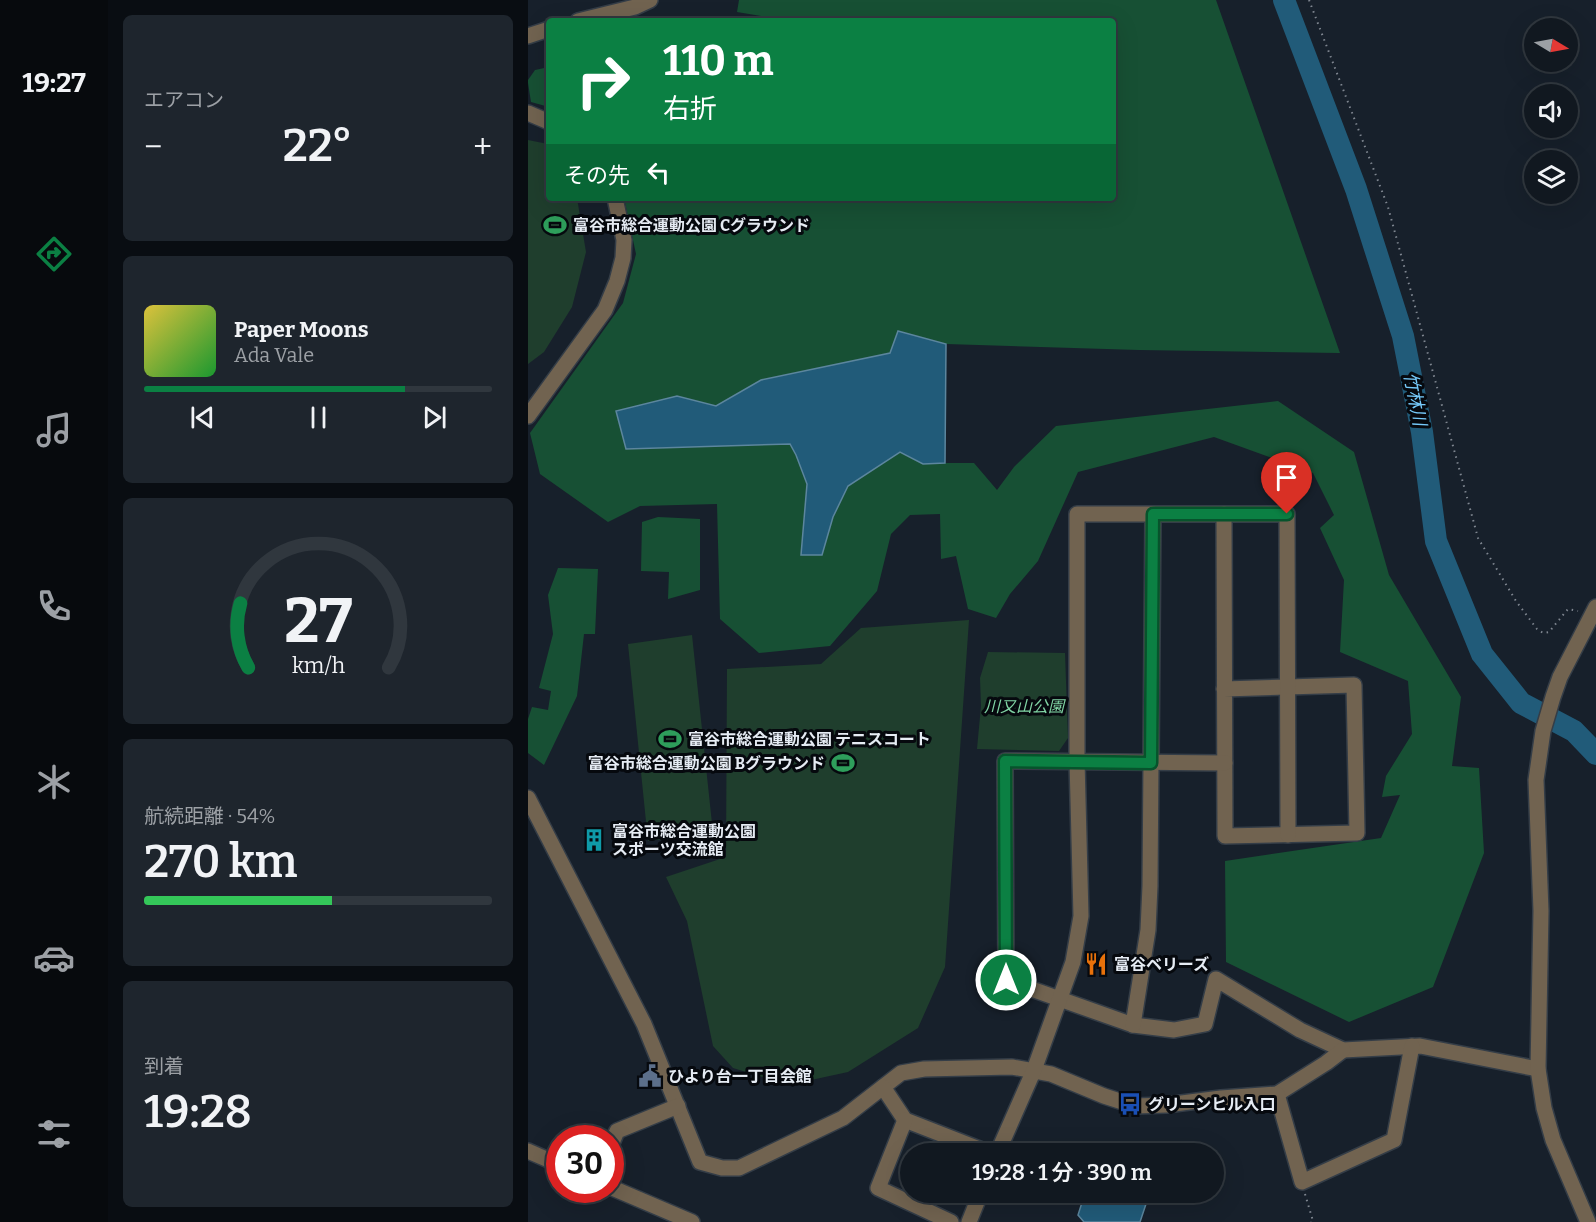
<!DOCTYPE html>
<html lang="ja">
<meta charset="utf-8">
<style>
:root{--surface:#111820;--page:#1e252d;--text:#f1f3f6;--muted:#9ca0a5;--line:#30373e;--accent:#0b8043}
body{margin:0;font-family:Bitter,"Noto Sans JP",serif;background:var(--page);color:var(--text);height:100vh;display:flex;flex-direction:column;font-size:22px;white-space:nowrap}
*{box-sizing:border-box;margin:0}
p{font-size:20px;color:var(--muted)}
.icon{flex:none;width:33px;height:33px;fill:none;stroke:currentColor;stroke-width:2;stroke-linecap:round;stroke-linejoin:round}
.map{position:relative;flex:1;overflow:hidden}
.sheet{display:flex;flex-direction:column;gap:15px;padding:15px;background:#090d12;width:420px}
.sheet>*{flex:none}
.top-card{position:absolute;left:18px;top:18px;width:570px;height:183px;border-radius:6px;box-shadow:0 6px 24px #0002,0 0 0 2px var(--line);background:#0b8043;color:#fff;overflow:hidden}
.needle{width:39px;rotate:100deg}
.buttons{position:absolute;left:996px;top:18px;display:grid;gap:12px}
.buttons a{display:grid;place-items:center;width:54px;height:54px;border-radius:50%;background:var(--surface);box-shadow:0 6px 24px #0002,0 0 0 2px var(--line);font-size:30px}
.speed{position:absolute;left:18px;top:1125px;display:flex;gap:12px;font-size:30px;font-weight:700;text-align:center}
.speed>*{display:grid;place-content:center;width:78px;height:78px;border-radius:50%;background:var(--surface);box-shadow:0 6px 24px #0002,0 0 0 2px var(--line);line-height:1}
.speed .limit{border:9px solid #d22;background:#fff;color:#111}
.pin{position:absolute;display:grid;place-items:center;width:51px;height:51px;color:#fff;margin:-62px -26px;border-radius:50% 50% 50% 0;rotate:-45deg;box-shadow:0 0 6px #0007}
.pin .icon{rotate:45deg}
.me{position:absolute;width:66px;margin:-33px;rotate:0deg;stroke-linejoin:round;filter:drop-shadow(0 0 4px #0008)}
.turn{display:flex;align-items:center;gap:21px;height:126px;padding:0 18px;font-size:27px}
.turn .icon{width:78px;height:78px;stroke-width:2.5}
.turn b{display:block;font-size:42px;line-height:51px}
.then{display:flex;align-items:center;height:57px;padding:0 18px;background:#0003;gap:12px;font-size:22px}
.big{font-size:45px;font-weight:600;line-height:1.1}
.sheet .tile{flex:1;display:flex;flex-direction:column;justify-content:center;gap:9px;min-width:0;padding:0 21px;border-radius:9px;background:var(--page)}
.sheet .dial{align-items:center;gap:0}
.dial svg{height:156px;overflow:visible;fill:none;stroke:var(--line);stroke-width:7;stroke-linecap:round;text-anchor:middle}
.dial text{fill:var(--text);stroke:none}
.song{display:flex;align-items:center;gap:18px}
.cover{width:72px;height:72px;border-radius:9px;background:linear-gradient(135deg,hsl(50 70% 55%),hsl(130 70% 35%))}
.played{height:6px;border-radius:3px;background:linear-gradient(90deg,var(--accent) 75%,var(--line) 75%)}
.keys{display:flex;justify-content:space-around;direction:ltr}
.heat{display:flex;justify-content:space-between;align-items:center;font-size:33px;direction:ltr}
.charge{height:9px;border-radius:4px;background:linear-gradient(90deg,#34c759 54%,var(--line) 0)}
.trip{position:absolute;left:372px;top:1143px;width:324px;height:60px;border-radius:30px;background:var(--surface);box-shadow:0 6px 24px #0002,0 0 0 2px var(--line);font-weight:600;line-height:60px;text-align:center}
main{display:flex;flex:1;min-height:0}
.dock{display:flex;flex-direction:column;width:108px;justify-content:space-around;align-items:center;background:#070a0d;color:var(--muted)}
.dock .icon{width:42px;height:42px}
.dock .active{color:var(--accent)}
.dock b{font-size:27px;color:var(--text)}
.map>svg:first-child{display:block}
.green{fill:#1f3e2d}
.forest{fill:#175034}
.water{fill:#215b79;stroke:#5c869e;stroke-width:1.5}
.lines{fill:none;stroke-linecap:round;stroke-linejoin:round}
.river{stroke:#215b79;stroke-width:22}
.minor-casing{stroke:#343d47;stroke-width:18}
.path{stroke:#7f8690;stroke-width:2;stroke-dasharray:1.5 4.5;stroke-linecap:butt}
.minor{stroke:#716350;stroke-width:15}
.route-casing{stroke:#07532c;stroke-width:15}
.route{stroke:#0b8043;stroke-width:10}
.labels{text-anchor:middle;stroke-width:6;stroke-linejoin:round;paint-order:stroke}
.poi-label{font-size:16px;font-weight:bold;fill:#e6ecf4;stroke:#06090e;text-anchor:start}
.park-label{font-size:16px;font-style:italic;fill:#80d4a4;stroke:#06090e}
.water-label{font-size:18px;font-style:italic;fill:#76cafa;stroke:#06090e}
</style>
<main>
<nav class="dock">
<b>19:27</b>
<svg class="icon active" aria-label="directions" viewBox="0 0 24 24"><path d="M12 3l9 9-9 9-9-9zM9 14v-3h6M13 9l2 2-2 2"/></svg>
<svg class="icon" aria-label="music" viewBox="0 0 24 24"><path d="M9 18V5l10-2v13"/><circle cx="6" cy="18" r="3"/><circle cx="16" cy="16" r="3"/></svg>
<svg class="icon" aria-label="phone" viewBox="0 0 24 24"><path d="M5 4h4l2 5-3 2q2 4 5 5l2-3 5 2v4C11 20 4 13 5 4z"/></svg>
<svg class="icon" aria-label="climate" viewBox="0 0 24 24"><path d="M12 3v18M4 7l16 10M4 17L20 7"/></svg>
<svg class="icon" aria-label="car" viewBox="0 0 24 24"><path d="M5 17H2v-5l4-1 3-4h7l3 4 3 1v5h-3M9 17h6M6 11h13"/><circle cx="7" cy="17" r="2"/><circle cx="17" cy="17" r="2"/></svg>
<svg class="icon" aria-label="filters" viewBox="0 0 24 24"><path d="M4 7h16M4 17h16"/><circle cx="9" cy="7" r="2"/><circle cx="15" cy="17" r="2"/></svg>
</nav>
<section class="sheet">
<div class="tile"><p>エアコン</p>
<div class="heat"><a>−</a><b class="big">22°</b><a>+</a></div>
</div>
<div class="tile">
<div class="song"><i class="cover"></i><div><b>Paper Moons</b><p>Ada Vale</p></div></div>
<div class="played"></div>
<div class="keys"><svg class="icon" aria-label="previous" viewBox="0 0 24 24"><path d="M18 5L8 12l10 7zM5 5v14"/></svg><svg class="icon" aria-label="pause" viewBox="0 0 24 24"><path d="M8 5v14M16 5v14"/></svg><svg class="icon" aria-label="next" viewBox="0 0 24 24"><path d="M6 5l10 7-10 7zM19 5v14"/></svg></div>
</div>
<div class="tile dial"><svg viewBox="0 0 100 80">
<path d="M14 69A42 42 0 1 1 86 69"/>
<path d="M14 69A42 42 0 0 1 10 36" stroke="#0b8043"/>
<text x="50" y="56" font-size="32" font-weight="700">27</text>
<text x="50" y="72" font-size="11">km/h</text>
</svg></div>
<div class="tile"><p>航続距離 · 54%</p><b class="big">270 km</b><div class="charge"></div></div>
<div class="tile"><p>到着</p><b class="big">19:28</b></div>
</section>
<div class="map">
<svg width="1068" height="1222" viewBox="0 0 1068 1222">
<rect width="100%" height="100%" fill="#17202b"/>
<!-- green -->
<g class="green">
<path d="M 0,140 L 20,144 L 21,145 L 21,198 L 49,198 L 58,252 L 44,307 L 16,352 L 0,364 Z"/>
<path d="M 441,620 L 417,967 L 390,1028 L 320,1072 L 260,1085 L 205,1068 L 185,1046 L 159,921 L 138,877 L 198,857 L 199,669 L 293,664 L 333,628 Z"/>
<path d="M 164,635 L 185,833 L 120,841 L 100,644 Z"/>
<path d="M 460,652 L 537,653 L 540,738 L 531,751 L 449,749 L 453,706 L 452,678 Z"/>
</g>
<!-- forest -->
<g class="forest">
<path d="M 211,0 L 688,0 L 812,353 L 611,350 L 418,344 L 370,331 L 362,353 L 233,380 L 188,406 L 149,396 L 88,411 L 98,449 L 262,444 L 268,455 L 279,484 L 273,555 L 305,517 L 320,486 L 372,452 L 395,464 L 417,463 L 446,463 L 469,490 L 486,467 L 528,426 L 750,401 L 826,452 L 861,575 L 933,697 L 924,766 L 951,768 L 956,853 L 905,987 L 821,1022 L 698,962 L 697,861 L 853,838 L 872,795 L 854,797 L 858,776 L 884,734 L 880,681 L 812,652 L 816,580 L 792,528 L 806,515 L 785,473 L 686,437 L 550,472 L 510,561 L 482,594 L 468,618 L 440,609 L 428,556 L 413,559 L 412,514 L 382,515 L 363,534 L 349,591 L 302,646 L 231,653 L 192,619 L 189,504 L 112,506 L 80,522 L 12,474 L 2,433 L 95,303 L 108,254 L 96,198 L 258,198 L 274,200 L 274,198 L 585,198 L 585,21 L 262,21 L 209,12 Z"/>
<path d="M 21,67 L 21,107 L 3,102 L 0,83 L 0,80 L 7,70 Z"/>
<path d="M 130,517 L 172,519 L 172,590 L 140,599 L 141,572 L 113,571 L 114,522 Z"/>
<path d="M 30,568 L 70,569 L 67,634 L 56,634 L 49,696 L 16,765 L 0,753 L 0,719 L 4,707 L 20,710 L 23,691 L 11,688 L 25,634 L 20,595 Z"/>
</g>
<!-- water -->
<g class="water">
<path d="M 370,331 L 418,344 L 417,463 L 395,464 L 372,452 L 320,486 L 305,517 L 294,555 L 273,555 L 279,484 L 268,455 L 262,444 L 98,449 L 88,411 L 149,396 L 188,406 L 233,380 L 362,353 Z"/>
<path d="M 557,1193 L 582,1193 L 618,1204 L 612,1222 L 556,1222 L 550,1215 Z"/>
</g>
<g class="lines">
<!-- river -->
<path class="river" d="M 756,0 L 828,189 L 875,336 L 894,432 L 908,541 L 954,654 L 993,703 L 1046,731 L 1068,754"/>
<!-- minor casing -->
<g class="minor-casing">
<g id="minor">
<path d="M 50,21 L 107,7 L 122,0"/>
<path d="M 0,36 L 21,29"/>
<path d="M 0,113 L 21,122"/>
<path d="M 0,416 L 77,310 L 89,281 L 95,258 L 96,240 L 87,198"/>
<path d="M 696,514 L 697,836 L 829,833 L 826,685 L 696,689"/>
<path d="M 697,763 L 477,761 L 478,980 L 605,1025 L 646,1030 L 677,1024 L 688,979 L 772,1030 L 815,1050 L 892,1046 L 1010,1069"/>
<path d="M 0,798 L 116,1024 L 172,1162 L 194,1168 L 211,1168 L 315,1118 L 373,1073 L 396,1069 L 484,1067 L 523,1074 L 576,1096 L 607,1106 L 638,1105 L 693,1098 L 749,1094 L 798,1063 L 815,1050"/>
<path d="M 605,1025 L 620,930 L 622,886 L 625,514"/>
<path d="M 355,1087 L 377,1120 L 464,1154"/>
<path d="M 749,1094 L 774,1182 L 866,1140 L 884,1046"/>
<path d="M 377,1120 L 350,1188 L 423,1222"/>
<path d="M 82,1148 L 89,1131 L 150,1106"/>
<path d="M 0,1151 L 32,1165"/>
<path d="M 469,1154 L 506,1070 L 545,962 L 553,916 L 549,761 L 549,514 L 759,514 L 760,835"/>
<path d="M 82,1187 L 164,1222"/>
<path d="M 441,1222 L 453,1192"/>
<path d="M 1060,1222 L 1025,1140 L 1016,1108 L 1010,1069 L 1013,911 L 1008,780 L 1015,731 L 1025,697 L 1032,677 L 1068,607"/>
</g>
</g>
<!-- path -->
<g class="path">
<path d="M 781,0 L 860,207 L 950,538 L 988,601 L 1009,629 L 1015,633 L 1021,632 L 1040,609 L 1050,611"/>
<path d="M 777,1194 L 785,1221 L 783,1222"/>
</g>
<!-- minor -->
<use href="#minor" class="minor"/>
</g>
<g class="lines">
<!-- route casing -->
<g class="route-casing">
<path id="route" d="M 478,980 L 477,761 L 623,763 L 625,514 L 759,514"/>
</g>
<!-- route -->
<use href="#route" class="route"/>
</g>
<!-- icons -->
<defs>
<g id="stadium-bare" transform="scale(1.8)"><path d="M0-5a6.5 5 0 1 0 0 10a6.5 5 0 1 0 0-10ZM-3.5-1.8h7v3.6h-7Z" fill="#2e9e5b" stroke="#06090e" stroke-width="2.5" paint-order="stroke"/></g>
<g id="building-bare" transform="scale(1.8)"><path d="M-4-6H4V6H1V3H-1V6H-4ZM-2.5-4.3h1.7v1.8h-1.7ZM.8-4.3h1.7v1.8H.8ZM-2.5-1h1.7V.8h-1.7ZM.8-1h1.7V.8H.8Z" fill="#0f9aa8" stroke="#06090e" stroke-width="2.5" paint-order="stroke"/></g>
<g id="restaurant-bare" transform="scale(1.8)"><path d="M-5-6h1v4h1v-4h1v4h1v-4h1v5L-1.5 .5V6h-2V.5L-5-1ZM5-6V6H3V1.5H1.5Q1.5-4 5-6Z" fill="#e8710a" stroke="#06090e" stroke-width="2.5" paint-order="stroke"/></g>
<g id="civic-bare" transform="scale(1.8)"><path d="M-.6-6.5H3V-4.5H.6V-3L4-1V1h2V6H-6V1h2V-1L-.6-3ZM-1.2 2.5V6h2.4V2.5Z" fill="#5c6f8a" stroke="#06090e" stroke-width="2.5" paint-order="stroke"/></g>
<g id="bus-bare" transform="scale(1.8)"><path d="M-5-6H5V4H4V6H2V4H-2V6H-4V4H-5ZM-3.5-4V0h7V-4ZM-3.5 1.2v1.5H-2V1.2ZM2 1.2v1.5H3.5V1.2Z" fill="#1a4fb4" stroke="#06090e" stroke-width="2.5" paint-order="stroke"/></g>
</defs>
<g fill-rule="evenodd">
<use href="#stadium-bare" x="27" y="225"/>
<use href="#stadium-bare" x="142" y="739"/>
<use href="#stadium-bare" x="315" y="763"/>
<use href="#building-bare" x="66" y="840"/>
<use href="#restaurant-bare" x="568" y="964"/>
<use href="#civic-bare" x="122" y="1076"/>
<use href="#bus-bare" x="602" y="1104"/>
</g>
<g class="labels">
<!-- poi labels -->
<g class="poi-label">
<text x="45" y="231">富谷市総合運動公園 Cグラウンド</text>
<text x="160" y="745">富谷市総合運動公園 テニスコート</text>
<text x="297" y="769" text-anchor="end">富谷市総合運動公園 Bグラウンド</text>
<text x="84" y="837">富谷市総合運動公園<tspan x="84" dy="18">スポーツ交流館</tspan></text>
<text x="586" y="970">富谷ベリーズ</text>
<text x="140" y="1082">ひより台一丁目会館</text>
<text x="620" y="1110">グリーンヒル入口</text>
</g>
<!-- park labels -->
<g class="park-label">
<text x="496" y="712">川又山公園</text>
</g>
<!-- water labels -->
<g class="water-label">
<text transform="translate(887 399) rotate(79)" y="6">竹林川</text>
</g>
</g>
</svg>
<div class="buttons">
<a><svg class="needle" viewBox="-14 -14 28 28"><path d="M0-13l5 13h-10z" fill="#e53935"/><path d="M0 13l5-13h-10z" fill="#9ca0a5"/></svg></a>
<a><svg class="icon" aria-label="sound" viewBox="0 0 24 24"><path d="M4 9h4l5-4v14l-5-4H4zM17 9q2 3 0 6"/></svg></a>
<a><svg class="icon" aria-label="layers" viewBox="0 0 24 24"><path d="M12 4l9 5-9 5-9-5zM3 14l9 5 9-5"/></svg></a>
</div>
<div class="speed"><div class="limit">30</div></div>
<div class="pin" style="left:759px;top:514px;background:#d93025"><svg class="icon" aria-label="arrive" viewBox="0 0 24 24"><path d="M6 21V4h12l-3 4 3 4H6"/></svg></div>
<svg class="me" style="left:478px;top:980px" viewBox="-20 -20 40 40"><circle r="17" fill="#0b8043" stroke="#fff" stroke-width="3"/><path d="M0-11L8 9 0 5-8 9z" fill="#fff"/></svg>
<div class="trip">19:28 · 1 分 · 390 m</div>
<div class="top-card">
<div class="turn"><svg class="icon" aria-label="right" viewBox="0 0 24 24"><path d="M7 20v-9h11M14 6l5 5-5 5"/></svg><div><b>110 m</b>右折</div></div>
<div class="then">その先<svg class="icon" aria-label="left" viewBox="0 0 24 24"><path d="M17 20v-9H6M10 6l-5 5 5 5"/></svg></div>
</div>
</div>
</main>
